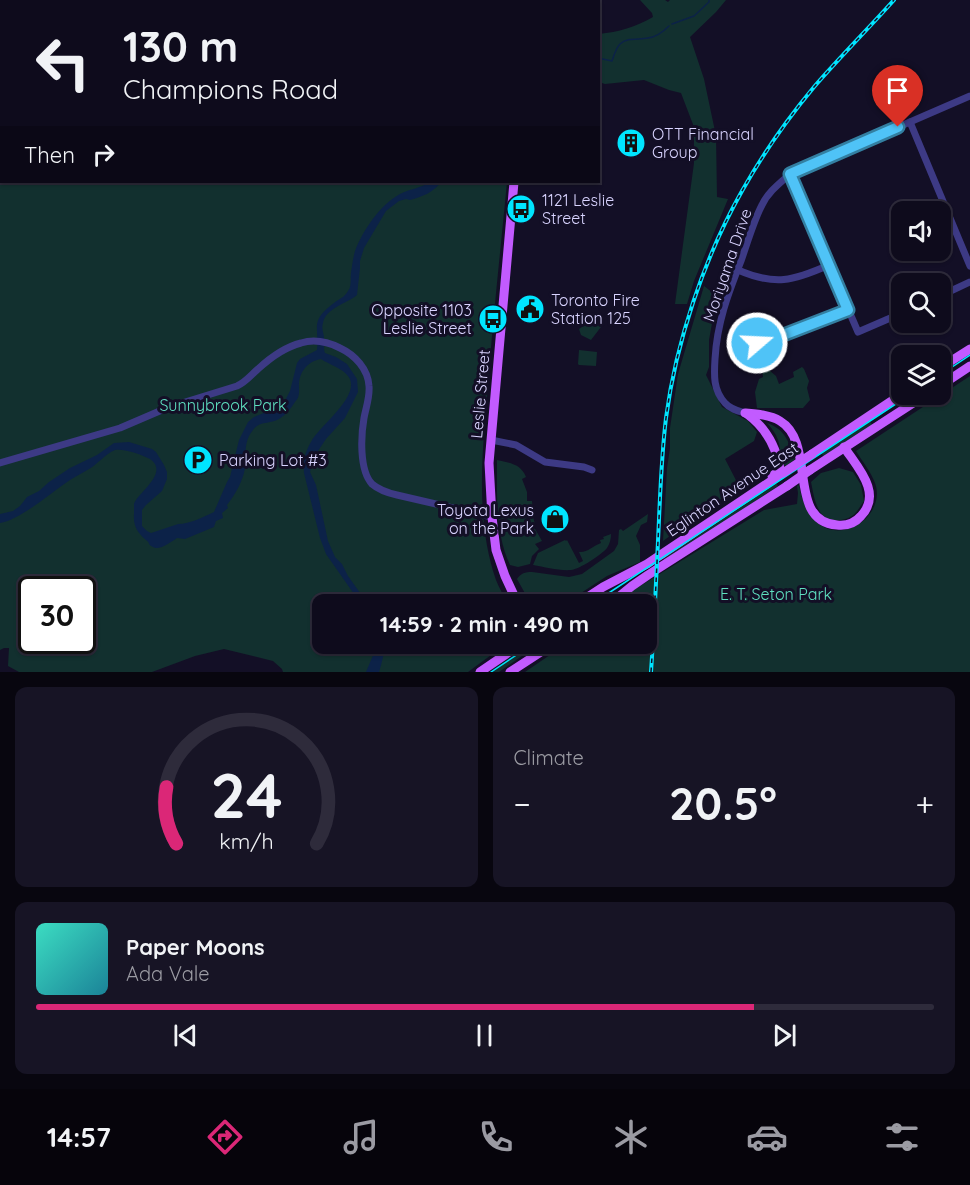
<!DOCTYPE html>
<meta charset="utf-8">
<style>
:root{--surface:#0e0b1c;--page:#171425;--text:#f1f3f6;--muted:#9b9ba3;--line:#2e2b3b;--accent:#db2777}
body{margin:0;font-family:Quicksand,sans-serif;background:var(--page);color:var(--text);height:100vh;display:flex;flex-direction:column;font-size:22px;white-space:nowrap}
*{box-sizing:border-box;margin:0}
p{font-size:20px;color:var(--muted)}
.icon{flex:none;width:33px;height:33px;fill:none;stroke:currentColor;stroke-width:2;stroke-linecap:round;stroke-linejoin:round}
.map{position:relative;height:672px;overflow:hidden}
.details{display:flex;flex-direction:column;gap:15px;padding:15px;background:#08060f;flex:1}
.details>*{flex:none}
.hud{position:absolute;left:0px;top:0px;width:600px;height:183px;box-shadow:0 2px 4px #0004,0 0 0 2px var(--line);background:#0e0b1c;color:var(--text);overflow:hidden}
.controls{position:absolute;left:891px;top:201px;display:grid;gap:12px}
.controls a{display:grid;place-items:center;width:60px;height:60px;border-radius:12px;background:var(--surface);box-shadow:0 2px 4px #0004,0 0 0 2px var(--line);font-size:30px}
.speed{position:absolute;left:18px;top:576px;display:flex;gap:12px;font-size:30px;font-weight:700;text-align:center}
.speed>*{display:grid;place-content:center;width:78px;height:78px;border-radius:50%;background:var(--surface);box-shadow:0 2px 4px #0004,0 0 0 2px var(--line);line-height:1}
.speed .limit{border:3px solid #111;border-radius:9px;background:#fff;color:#111}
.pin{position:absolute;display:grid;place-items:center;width:51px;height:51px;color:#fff;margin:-62px -26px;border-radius:50% 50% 50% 0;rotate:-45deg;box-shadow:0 0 6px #0007}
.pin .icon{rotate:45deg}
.me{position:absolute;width:66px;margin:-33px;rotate:71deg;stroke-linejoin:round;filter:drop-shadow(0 0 4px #0008)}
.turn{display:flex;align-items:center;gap:21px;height:126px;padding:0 24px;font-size:27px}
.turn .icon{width:78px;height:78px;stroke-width:2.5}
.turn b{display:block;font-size:42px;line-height:51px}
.then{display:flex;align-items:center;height:57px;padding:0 24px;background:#0003;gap:12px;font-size:22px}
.big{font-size:45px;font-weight:800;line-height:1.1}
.details .widget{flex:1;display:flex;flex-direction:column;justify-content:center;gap:9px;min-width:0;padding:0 21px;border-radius:12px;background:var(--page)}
.details .dial{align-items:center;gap:0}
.dial svg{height:156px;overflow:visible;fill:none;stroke:var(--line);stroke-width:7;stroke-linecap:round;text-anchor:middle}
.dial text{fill:var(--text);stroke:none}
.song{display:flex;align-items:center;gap:18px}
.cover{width:72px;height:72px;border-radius:9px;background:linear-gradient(135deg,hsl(170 70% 55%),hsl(190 70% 35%))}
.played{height:6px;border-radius:3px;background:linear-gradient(90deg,var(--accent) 80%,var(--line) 80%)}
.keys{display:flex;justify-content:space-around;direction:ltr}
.heat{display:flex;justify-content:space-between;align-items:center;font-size:33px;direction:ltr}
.details .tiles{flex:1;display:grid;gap:15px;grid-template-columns:1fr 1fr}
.widget:last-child{grid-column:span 2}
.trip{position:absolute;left:312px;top:594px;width:345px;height:60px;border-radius:12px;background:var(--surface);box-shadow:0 2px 4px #0004,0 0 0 2px var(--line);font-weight:800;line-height:60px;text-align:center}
.tab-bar{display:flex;height:96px;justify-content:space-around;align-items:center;background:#06040b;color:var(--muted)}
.tab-bar .icon{width:42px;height:42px}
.tab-bar .current{color:var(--accent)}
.tab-bar b{font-size:27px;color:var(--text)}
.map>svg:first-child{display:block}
.green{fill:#12302f;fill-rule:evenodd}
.water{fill:#0c2248}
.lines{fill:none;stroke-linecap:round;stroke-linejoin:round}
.stream{stroke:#0c2248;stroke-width:1.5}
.minor{stroke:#3d3a85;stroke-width:7}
.major{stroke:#c25bff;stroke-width:9}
.tram{stroke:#00e5ff;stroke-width:1.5}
.rail-casing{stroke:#00e5ff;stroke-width:4}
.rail{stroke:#130f26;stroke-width:1.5;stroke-dasharray:4.5;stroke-linecap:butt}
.major-bridge{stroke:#c25bff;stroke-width:9}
.route-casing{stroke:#337fa1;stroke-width:15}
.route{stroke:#4fc3f7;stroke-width:10}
.labels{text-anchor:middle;stroke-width:6;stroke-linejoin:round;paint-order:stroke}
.poi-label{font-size:16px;fill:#d9d4ff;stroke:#130f26;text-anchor:start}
.street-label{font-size:16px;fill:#d9d4ff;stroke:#130f26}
.park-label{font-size:16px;fill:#5fe0c0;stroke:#130f26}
</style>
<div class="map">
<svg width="970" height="672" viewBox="0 0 970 672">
<rect width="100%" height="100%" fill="#130f26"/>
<!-- green -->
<g class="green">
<path d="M 0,0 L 468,0 L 469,1 L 2,2 L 2,182 L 507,182 C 501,245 494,308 489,372 C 484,441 473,513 496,580 C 499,588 504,596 508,604 L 322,604 L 322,644 L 506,644 L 468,672 L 283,672 L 282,669 L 273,661 L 224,649 L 195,656 L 152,672 L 19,672 L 8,666 L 9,648 L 4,648 L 0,650 ZM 32,590 L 82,590 L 82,640 L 32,640 Z"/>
<path d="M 640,0 L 665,0 L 668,2 L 670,0 L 726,0 L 716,12 L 690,37 L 704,79 L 716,136 L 717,197 L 728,199 L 694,281 L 687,304 L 675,304 L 694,163 L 694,127 L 681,93 L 669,90 L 644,80 L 605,84 L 599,82 L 599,34 C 618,32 636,27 653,17 L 652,13 Z"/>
<path d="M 704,286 L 717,296 L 709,340 L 709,367 L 706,375 L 722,407 L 748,421 L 757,432 L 754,441 L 725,459 L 739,486 L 663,541 L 667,468 L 670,448 L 670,428 L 678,374 Z"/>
<path d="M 594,322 L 604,323 L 591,340 L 581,335 L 579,329 L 585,325 Z"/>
<path d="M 579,350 L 597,352 L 596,366 L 579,365 L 578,364 Z"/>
<path d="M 802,367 L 804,369 L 809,381 L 807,388 L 810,400 L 803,408 L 757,408 L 755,392 L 759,379 L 763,377 L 762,370 L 769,370 L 776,376 L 779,384 L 794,377 L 793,372 Z"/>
<path d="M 970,376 L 970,672 L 525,672 L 566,644 L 646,644 L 646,604 L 619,604 L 628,598 L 632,591 L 764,510 L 797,504 L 798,493 L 797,486 L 799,485 C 813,565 890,523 875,483 C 871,472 862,461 856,451 Z"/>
<path d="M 869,420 L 873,426 L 824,457 L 821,452 Z"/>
<path d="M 767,423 C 786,430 788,441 795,459 L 787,465 L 781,466 C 780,447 781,438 767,423 Z"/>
<path d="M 497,460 C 510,463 521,464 526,477 L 522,479 L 527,492 L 527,501 L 532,501 C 533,511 532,517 536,526 L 534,527 L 542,541 L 535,544 L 539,549 L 532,556 L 530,564 L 518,567 L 510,565 C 495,533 497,495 497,460 Z"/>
<path d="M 839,468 L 853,472 L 861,485 L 864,501 C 860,506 857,513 852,516 C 841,523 825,522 819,510 C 814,501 813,491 811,482 L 821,473 Z"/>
<path d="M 776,483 L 778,486 L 665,561 L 662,557 Z"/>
<path d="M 648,514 L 647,522 L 641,525 L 636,536 L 640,545 L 640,562 L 607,576 L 564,604 L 531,604 L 517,579 C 521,573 525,572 532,572 L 569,577 L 582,574 L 614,551 L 618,544 L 619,530 L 621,529 L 623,531 Z"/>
<path d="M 611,534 C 611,539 610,543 607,548 C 601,555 580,569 571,570 C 559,571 545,567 533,565 L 538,553 L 565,540 L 566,541 L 567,540 L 579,563 L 583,561 L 579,552 C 587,553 593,546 601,543 L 600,540 L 604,539 L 603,537 Z"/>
<path d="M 526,647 L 529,651 L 499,672 L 490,672 Z"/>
</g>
<!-- water -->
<g class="water">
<path d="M 430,182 L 441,182 C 434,192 422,197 410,200 L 406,199 L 399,201 L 386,211 L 364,248 L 360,261 L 360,268 L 357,295 C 346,304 326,308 323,323 C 321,329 324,333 324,338 C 325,344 323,348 325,353 L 336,357 L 347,364 L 357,379 L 358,392 L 345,418 L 326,439 L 314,457 L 310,472 L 316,485 L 328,541 L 335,557 L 342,564 L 348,576 L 368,604 L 361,604 L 326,554 L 320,538 L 304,473 C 303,461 305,452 311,442 C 319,426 363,395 348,376 C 342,368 330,365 321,359 C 308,361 299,372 299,385 C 299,392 300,397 295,402 C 291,408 286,415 279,419 C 266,426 259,418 249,436 C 244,447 246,457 245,468 C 243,481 235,495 227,505 L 228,508 L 222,513 L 223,518 L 216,521 L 214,527 L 185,539 L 177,538 C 171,542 159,551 153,547 C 147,544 151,544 146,540 C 137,532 133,526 134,513 C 134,510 134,507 134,504 C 137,493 170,473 150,459 C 143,455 123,448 115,450 C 105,454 98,464 89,469 C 83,473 76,476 70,480 C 52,492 20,520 0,523 L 0,514 L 13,511 L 20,506 L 27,497 L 39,491 L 49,482 L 70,468 L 97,455 L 114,443 L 129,442 L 152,449 L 156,452 L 164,465 L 167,472 L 167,479 L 162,491 L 146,505 L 142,510 L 142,526 L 147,531 L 151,533 L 178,524 C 190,524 203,517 214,512 L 227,482 L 230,477 L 239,440 L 248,422 L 254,417 L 271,410 L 281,408 L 290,391 L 297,363 L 300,359 L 317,350 C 319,325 310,321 334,303 C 339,299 345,297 348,291 C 352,286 350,279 351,273 C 352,266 353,258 355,251 C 363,230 380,205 400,194 C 410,189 421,188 430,182 Z"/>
<path d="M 374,644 L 385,644 C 384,653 382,663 379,672 L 366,672 L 374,653 Z"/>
</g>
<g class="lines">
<!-- stream -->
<g class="stream">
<path d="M 672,24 L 694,16 L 709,2 L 709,0"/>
<path d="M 598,58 L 612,61 C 614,55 616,48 620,44 C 627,37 639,40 648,38 C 657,37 663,32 669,26"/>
</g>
<!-- minor -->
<g class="minor">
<path d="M 0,114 L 2,113"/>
<path d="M 910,122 L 970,266"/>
<path d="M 790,174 L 858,332 L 902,313"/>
<path d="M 738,270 C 775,286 793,281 829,265"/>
<path d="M 940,296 L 970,282"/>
<path d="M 766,341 L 760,343 L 755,342 L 751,331 L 752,327 L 759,325 L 766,341 L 848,310"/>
<path d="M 745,413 C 738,411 730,409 725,403 C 713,390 714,375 715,359 C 717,323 728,294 741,261 C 747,244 754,220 762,205 C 768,192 780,183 790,174 L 970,96"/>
<path d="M 491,440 L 516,445 L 545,462 L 584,467 L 592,470"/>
<path d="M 0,463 L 120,428 L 169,407 L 237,386 C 246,382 251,375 258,369 C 270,358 285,347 301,343 C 314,339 328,342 340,348 C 355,355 368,369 369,386 C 370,397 366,407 364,418 C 361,435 359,470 372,484 C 379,490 388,493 397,495 L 492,517"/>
</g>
<!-- major -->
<g class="major">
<path d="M 479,0 L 479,2"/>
<path d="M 514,182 L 489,463 L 492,517 L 496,550 L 505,576 L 518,604"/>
<path d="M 940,368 L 970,349"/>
<path d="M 940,386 L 970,366"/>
<path d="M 745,413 C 757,414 770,415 780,421 C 817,443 786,521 837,525 C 846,526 855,523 861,516 C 883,493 857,467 844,447"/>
<path d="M 747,414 C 766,428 776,446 780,469 L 778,472 L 772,476"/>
<path d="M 812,454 L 902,394"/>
<path d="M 810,470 L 927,394"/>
<path d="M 577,604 L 603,587 L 647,564 L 783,473"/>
<path d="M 610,604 L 632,586 L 648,575 L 787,486"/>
<path d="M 480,672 L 521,644"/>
<path d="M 510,672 L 553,644"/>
</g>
<!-- tram -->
<g class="tram">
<path d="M 940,375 L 970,355"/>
<path d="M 592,604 L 911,394"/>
<path d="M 491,672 L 533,644"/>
</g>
<!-- rail casing -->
<g class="rail-casing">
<path id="rail" d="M 651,672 C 654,628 656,584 658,541 C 660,500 661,459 666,418 C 676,342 704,258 742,191 C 761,157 789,117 814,87 C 840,57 868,29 894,0"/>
</g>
<!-- rail -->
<use href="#rail" class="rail"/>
<!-- major-bridge -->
<g class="major-bridge">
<path d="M 783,473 L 812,454"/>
<path d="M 787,486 L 810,470"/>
</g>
</g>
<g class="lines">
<!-- route casing -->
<g class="route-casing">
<path id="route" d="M 757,343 L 760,344 L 848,310 L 790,174 L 898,127"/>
</g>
<!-- route -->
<use href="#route" class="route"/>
</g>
<!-- icons -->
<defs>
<g id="building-disc" transform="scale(1.5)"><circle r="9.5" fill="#00e5ff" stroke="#130f26"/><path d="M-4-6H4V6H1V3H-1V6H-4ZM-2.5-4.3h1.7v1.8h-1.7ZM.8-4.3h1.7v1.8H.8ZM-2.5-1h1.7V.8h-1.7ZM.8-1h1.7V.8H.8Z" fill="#111"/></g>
<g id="bus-disc" transform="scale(1.5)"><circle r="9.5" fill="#00e5ff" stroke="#130f26"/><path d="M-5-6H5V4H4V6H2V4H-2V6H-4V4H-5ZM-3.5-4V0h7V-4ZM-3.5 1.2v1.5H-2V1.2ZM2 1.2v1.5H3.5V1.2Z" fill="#111"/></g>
<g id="civic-disc" transform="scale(1.5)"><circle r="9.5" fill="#00e5ff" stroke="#130f26"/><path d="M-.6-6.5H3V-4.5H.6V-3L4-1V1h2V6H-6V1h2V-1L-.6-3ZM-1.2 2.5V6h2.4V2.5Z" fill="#111"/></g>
<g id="parking-disc" transform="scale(1.5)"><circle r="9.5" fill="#00e5ff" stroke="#130f26"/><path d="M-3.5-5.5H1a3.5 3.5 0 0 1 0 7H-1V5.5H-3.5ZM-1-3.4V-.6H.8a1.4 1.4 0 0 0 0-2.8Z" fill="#111"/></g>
<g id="shop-disc" transform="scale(1.5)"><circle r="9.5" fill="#00e5ff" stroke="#130f26"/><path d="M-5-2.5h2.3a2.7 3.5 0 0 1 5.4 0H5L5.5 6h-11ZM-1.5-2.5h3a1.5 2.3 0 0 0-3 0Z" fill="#111"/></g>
</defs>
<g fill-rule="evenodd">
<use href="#building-disc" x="631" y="143"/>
<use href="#bus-disc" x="521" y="209"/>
<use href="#civic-disc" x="530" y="309"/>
<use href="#bus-disc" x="493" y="319"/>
<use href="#parking-disc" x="198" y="460"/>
<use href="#shop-disc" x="555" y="519"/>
</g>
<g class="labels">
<!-- poi labels -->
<g class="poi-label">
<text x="652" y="140">OTT Financial<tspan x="652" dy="18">Group</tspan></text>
<text x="542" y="206">1121 Leslie<tspan x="542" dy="18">Street</tspan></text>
<text x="551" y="306">Toronto Fire<tspan x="551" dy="18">Station 125</tspan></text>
<text x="472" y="316" text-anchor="end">Opposite 1103<tspan x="472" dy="18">Leslie Street</tspan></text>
<text x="219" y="466">Parking Lot #3</text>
<text x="534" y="516" text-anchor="end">Toyota Lexus<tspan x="534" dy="18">on the Park</tspan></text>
</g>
<!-- street labels -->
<g class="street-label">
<text transform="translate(727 265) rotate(-71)" y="6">Moriyama Drive</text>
<text transform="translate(480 394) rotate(-85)" y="6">Leslie Street</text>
<text transform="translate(732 489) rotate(-34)" y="6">Eglinton Avenue East</text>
</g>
<!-- park labels -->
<g class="park-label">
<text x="223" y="411">Sunnybrook Park</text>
<text x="776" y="600">E. T. Seton Park</text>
</g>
</g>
</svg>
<div class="controls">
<a><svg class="icon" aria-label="sound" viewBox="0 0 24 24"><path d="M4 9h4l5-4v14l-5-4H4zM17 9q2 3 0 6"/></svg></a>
<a><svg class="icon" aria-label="search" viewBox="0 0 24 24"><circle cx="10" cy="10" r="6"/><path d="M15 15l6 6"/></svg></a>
<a><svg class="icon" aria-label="layers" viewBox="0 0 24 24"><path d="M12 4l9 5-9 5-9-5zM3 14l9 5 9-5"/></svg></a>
</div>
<div class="speed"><div class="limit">30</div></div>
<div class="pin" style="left:898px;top:127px;background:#d93025"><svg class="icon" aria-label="arrive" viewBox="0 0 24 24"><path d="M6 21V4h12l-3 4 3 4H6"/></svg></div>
<svg class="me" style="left:757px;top:343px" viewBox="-20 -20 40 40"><circle r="17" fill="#4fc3f7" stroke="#fff" stroke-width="3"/><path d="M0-11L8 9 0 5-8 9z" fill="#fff"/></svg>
<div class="trip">14:59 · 2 min · 490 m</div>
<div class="hud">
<div class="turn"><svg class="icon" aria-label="left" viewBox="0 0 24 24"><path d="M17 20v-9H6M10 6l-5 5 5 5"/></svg><div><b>130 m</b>Champions Road</div></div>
<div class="then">Then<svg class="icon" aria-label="right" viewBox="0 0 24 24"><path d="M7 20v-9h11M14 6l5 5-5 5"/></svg></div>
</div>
</div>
<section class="details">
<div class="tiles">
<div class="widget dial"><svg viewBox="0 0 100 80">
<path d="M14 69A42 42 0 1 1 86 69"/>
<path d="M14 69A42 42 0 0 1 9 40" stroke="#db2777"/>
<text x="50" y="56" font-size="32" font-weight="700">24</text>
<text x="50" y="72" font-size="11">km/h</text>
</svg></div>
<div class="widget"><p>Climate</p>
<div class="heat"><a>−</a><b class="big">20.5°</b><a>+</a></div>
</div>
<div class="widget">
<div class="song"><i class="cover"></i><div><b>Paper Moons</b><p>Ada Vale</p></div></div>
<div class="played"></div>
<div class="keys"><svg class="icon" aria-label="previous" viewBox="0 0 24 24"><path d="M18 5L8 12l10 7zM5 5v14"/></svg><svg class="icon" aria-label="pause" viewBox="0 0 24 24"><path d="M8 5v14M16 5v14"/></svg><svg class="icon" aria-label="next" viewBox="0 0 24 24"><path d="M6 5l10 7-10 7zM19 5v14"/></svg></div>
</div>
</div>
</section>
<nav class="tab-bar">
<b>14:57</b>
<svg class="icon current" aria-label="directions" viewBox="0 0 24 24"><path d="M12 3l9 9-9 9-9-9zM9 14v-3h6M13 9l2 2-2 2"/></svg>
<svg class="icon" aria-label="music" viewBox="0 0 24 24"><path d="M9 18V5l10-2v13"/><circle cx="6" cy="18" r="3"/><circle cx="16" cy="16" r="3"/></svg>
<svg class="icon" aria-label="phone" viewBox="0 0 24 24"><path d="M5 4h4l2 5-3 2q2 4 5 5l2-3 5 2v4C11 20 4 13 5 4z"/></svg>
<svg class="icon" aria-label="climate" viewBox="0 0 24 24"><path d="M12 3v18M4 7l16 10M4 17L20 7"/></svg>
<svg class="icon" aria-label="car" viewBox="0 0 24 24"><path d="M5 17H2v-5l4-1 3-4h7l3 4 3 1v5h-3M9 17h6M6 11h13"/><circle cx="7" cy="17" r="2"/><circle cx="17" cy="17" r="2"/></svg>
<svg class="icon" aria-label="filters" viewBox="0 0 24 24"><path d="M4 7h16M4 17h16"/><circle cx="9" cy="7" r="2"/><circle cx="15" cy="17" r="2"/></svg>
</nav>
